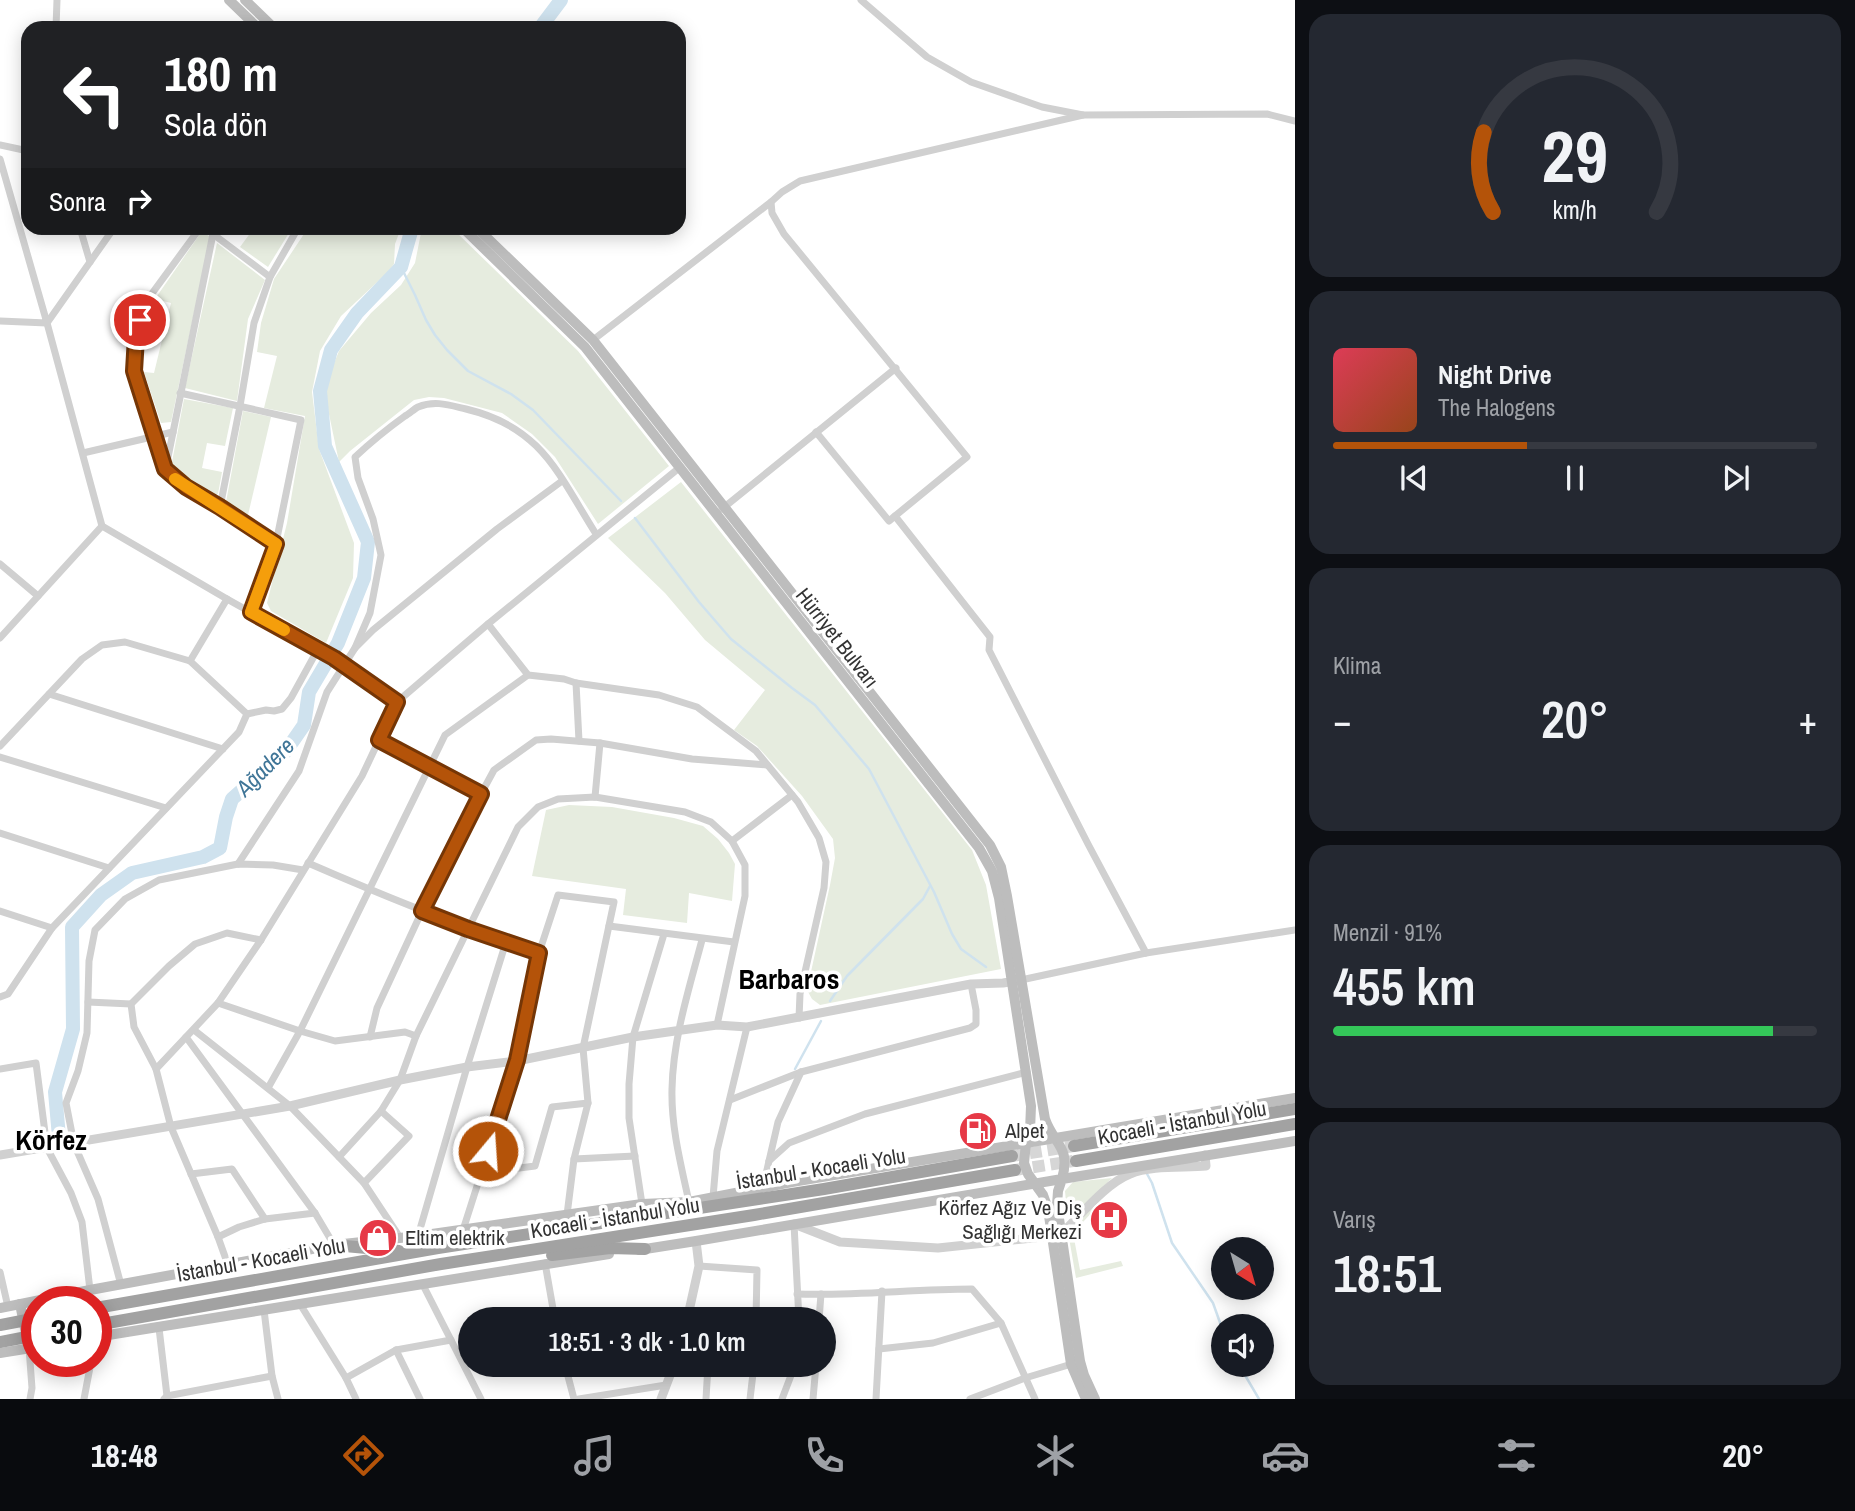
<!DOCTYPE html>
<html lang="tr">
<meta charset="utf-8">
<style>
:root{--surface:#171b24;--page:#242831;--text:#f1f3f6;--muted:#9ea1a6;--line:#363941;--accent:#b45309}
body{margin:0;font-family:"Archivo Narrow",sans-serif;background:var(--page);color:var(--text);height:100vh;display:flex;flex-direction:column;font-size:26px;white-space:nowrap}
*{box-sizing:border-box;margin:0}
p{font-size:23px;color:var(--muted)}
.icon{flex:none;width:38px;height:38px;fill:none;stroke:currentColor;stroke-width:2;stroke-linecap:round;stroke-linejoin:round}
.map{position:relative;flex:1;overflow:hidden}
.drawer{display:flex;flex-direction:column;gap:14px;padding:14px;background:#0d0f14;width:560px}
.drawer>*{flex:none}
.guide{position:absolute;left:21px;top:21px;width:665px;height:214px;border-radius:21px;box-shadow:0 4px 18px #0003;background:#202124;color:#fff;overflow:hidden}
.needle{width:46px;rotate:143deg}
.fabs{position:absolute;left:1211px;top:1237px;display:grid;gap:14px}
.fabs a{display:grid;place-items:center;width:63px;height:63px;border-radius:50%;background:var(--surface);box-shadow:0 4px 18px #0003;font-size:35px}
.speed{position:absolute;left:21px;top:1286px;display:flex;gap:14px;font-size:35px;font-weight:700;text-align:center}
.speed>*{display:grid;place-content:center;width:91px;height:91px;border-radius:50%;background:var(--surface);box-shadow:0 4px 18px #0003;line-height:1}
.speed .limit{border:10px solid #d22;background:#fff;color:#111}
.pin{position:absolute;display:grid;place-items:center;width:60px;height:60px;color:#fff;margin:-30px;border:4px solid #fff;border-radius:50%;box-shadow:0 2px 7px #0007}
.me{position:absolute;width:77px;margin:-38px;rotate:18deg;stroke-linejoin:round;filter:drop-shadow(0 0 5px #0008)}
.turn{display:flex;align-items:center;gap:24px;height:147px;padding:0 28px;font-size:32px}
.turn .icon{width:91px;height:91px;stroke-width:2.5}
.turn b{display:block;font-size:49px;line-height:60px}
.then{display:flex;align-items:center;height:66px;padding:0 28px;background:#0003;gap:14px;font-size:26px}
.big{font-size:52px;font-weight:600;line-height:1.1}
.drawer .widget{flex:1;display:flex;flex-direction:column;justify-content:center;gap:10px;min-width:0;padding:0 24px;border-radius:21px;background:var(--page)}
.drawer .dial{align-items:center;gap:0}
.dial svg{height:182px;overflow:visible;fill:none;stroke:var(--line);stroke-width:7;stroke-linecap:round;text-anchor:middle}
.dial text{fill:var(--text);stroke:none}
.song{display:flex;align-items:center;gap:21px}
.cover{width:84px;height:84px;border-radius:10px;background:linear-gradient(135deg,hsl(350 70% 55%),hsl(20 70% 35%))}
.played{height:7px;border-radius:4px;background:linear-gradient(90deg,var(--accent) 40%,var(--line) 40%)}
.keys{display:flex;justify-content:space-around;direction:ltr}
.heat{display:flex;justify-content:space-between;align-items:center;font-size:38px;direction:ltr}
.charge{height:10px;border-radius:5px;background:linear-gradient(90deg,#34c759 91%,var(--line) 0)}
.trip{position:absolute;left:458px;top:1307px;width:378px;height:70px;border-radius:35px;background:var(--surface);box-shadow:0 4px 18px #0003;font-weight:600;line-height:70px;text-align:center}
.tab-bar{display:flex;height:112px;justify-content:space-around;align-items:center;background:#090b0e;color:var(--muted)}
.tab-bar .icon{width:49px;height:49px}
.tab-bar .current{color:var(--accent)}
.tab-bar b{font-size:32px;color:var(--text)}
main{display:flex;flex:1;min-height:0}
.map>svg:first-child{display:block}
.green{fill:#e6ecdf}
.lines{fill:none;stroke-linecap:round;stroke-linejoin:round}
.stream{stroke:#cfe2ee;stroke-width:2.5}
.river{stroke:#cfe2ee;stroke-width:14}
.trunk-tunnel{stroke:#d6d6d6;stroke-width:12;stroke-dasharray:12 6;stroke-linecap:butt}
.minor{stroke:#d0d0d0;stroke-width:7}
.tertiary{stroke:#d0d0d0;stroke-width:9}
.secondary{stroke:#bdbdbd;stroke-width:10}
.trunk{stroke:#a2a2a2;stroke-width:12}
.trunk-bridge{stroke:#a2a2a2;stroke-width:12}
.route-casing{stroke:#753606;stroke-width:18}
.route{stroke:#b45309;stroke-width:12}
.slow{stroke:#f59e0b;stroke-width:12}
.labels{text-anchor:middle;stroke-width:7;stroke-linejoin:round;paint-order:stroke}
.street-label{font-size:21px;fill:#333;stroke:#fff}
.poi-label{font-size:21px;fill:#333;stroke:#fff;text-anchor:start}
.water-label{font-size:23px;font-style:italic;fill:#3f7597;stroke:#fff}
.district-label{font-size:28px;font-weight:bold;fill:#000;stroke:#fff}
</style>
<main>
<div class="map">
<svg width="1295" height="1399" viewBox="0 0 1295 1399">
<rect width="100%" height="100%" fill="#fff"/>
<!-- green -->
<g class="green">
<path d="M 254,228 L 292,228 L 268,267 L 240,247 Z"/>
<path d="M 308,228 L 366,228 L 375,235 L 380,228 L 401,228 L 395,244 L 394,264 L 388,272 L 341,316 L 320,351 L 312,392 L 319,449 L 354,543 L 353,578 L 326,643 L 271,611 L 267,603 L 287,523 L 305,416 L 264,408 L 277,356 L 257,352 L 261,323 L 274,279 Z"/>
<path d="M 422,228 L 452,228 L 578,351 L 669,466 L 598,524 L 555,457 L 532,434 L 502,413 L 444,398 L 429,397 L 414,400 L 350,451 L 339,462 L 325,395 L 330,373 L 339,351 L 371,313 L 401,285 L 415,263 Z"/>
<path d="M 202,231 L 210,237 L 171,422 L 161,423 L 144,372 L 154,373 L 171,303 L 155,299 Z"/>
<path d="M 217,243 L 265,280 L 248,319 L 237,401 L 185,388 Z"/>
<path d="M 184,399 L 233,408 L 225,446 L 207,443 L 202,468 L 222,472 L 218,494 L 213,498 L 176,474 L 171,467 Z"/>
<path d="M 243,411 L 271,417 L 248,515 L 226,502 Z"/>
<path d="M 681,482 L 972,850 L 986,885 L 1001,969 L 820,1005 L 812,999 L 807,990 L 830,885 L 835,858 L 833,839 L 802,796 L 757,746 L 734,730 L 765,690 L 705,640 L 665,593 L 608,538 Z"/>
<path d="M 569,805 L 612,807 L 674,818 L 703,826 L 718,839 L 729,853 L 735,864 L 732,901 L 689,893 L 687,923 L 623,915 L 626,889 L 532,876 L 546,810 Z"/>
<path d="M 1112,1178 L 1074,1215 L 1071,1216 L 1067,1214 L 1065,1191 L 1073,1182 Z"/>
<path d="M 1093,1207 L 1094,1210 L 1073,1233 L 1080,1270 L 1121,1261 L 1123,1266 L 1076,1278 L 1068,1232 Z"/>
</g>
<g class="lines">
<!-- stream -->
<g class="stream">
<path d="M 401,267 L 415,295 L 426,320 L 435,335 L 447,350 L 468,371 L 511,394 L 533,410 L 621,501"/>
<path d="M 635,518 L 699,602 L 731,639 L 792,688 L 815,705 L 869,769 L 934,892 L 952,934 L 961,949 L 986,967"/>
<path d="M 830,1001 L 847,976 L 923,899 L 930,886"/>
<path d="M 795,1069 L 821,1021"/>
<path d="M 1146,1172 L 1152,1183 L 1172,1243 L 1213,1303 L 1223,1331"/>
<path d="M 1239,1365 L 1259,1399"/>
</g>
<!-- river -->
<g class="river">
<path d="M 540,28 L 561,0"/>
<path d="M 59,1137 L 55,1092 L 73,1029 L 72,927 L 101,895 L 132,873 L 203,857 L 220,848 L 226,817 L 232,799 L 286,751 L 304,725 L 309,692 L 338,643 L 364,578 L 368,542 L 325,446 L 320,391 L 331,350 L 357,313 L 401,267 L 412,228"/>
</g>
<!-- trunk-tunnel -->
<g class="trunk-tunnel">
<path d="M 1012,1156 L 1074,1146"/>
<path d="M 1015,1170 L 1073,1161"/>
</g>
<!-- minor -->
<g class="minor">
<path d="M 861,0 L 927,57 L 971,82 L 1042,107 L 1083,115 L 1267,114 L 1295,121"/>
<path d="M 56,28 L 57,0"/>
<path d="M 1083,115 L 800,181 L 782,192 L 771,202 L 772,213 L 784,234 L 967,457 L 895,516 L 990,637 L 989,650 L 1088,844 L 1146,953"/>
<path d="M 0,145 L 28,151"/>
<path d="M 0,159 L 47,323 L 0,321"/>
<path d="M 80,228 L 90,262"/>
<path d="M 200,228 L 145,303 L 136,337 L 133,371 L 165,469 C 181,486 200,495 220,507 C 239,518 258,531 276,543"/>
<path d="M 205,228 L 270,277"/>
<path d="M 593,340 L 771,202"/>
<path d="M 180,393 L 301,420 L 276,543 L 251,612"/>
<path d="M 816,432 L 889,521 L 895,516"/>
<path d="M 83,453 L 173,432"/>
<path d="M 166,467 L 213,234"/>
<path d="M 220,507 L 240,406 L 254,323 L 270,277 L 298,228"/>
<path d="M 722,509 L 896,368"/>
<path d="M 102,526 L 227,599 L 333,658 L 397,702"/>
<path d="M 0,564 L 38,596"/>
<path d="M 488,624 L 528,675 L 564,679 L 576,683 L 659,695 L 697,707 L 756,751 L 798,802 L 819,838 L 826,862 L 824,888 L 800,994 L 799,1018"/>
<path d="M 0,638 L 102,526 L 47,323 L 114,228"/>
<path d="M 355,648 L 370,613 L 381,555 L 373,519 L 358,478 L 355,457 C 371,442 387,429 405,416 C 409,414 414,409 418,407 C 435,400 449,405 466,409 C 542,427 558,474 596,534"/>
<path d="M 190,661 L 227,599"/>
<path d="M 576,683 L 579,741"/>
<path d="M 49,694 L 223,749"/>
<path d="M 247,714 L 266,710 L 274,711 L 282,709 L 291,698 L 318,649"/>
<path d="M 379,740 L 481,794"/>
<path d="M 0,746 L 82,659 L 102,645 L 125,642 L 190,661 L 247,714 L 239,732 L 52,928 L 8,994 L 0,997"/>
<path d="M 0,757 L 166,808"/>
<path d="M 595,797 L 600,743"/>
<path d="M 0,833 L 109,868"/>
<path d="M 732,841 L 792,795"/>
<path d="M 308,863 C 384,896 460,927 539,953"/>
<path d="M 238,864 L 299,771 L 327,692 L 355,648 L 373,630 L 497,529 L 562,481"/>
<path d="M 0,911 L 52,928"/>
<path d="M 609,926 L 734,942"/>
<path d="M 1021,980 L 1146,953 L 1295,930"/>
<path d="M 88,1002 L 131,1004"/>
<path d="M 218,1003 L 300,1031 L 335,1041 L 405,1032 L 416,1036"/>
<path d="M 194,1030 L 290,1106 L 364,1183 L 401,1239"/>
<path d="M 186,1037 L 315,1213 L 334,1245"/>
<path d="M 370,1037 L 377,1008 L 422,911 L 481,794 L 494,770 L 536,740 L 551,739 L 600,743 L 692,759 L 767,765"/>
<path d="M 0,1069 L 36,1063 L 47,1148 L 71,1193 L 82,1222 L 90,1290"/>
<path d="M 156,1069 L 134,1027 L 131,1004 L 169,966 L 195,944 L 227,933 L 261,940"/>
<path d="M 268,1088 L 300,1031 L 445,735 L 528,675"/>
<path d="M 730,1100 L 801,1072 L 970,1028 L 976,1024 L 976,1010 L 971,984"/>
<path d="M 339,1157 L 381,1111 L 400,1080 L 416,1036 L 518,827 L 538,807 L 558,799 L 595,797 L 685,812 L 711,822 L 732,841 L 745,865 L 745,896 L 717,1025"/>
<path d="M 574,1159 L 635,1156"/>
<path d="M 769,1161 L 789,1143 L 865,1114 L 1027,1072"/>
<path d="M 481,1173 L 535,1166 L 552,1107 L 588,1103"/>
<path d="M 191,1174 L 232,1169 L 265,1219"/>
<path d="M 364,1183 L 409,1136 L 381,1111"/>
<path d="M 763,1187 L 778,1122 L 801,1072"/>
<path d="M 713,1197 L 717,1151 L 747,1027"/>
<path d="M 689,1202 C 681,1165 671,1127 672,1089 C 673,1038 689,989 702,940"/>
<path d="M 642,1204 L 629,1118 L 629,1084 L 633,1037 L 664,934"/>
<path d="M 794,1224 L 799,1320"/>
<path d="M 463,1230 L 517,1061 L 539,953 L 558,895 L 614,902 L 583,1048 L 588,1103 L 574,1159 L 567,1215"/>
<path d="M 418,1236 L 467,1067 L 506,942"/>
<path d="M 218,1237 L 239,1227 L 265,1219 L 315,1213"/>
<path d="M 545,1263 L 555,1320"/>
<path d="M 228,1265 L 218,1237 L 171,1127 L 156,1069 L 218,1003 L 261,940 L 362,776 L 397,702 L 488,624 L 679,468"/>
<path d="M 699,1266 L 757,1270 L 756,1320"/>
<path d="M 0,1272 L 8,1307"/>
<path d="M 121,1285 L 98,1199 L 74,1144 L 66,1103 L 78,1071 L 87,1033 L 89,961 L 95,930 L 125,899 L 159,880 L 238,864 L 273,865 L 303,870"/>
<path d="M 423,1285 L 481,1399"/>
<path d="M 797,1294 C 855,1296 914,1289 972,1289 L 1001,1323 L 1035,1399"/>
<path d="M 300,1304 L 346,1378 L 356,1399"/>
<path d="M 264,1310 L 272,1376 L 278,1399"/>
<path d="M 819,1320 L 821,1294"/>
<path d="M 159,1328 L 167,1396 L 164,1399"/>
<path d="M 29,1348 L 32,1388 L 30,1399"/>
<path d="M 879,1349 L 933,1343 L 1001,1323"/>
<path d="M 396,1350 L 420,1399"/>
<path d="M 565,1365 L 574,1399"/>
<path d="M 346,1378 L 396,1350 L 451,1340"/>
<path d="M 167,1396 L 272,1376"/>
<path d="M 84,1399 L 91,1362"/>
<path d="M 579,1399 L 666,1385"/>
<path d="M 706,1399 L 708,1365"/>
<path d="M 750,1399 L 754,1365"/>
<path d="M 782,1399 L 795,1365"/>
<path d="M 813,1399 L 816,1365"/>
<path d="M 876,1399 L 882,1291"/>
<path d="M 970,1399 L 1025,1378 L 1075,1363"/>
</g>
<!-- tertiary -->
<g class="tertiary">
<path d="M 0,1155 L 290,1106 L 400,1080 L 467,1067 L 517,1061 L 633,1037 L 717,1025 L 747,1027 L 971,984 L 1003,983 L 1016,981"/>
<path d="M 794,1224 L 840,1242 L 938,1248 L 1052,1236 L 1061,1234 C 1081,1215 1105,1184 1130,1174 C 1151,1165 1184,1168 1206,1166 L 1205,1155"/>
<path d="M 687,1320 L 699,1266 L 696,1241"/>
<path d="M 661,1399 L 674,1365"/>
</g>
<!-- secondary -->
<g class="secondary">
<path d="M 229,0 L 258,28"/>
<path d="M 245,0 L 274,28"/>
<path d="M 463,228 L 585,347 L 979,848 L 992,871 L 999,898 L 1031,1106 L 1030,1131 L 1026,1143 L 1024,1163 L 1028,1174 L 1043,1195 L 1048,1209 L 1071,1364 L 1086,1399"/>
<path d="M 477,228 L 593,340 L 990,845 L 1001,867 L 1007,896 L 1045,1119 C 1054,1145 1071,1146 1062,1179 L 696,1241 L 639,1250"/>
<path d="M 20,1304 L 29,1348"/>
<path d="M 0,1308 L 90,1290 L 334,1245 L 418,1236 L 642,1204 L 689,1202 L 792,1182 L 1295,1098"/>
<path d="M 96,1337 L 609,1254"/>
<path d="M 0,1353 L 37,1347"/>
<path d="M 1095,1399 L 1084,1375 L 1080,1361 L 1057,1205 L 1058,1191 L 1062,1179 L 1295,1141"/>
</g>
<!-- trunk -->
<g class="trunk">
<path d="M 1074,1146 L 1295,1109"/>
<path d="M 1076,1161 L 1295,1124"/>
<path d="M 334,1245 L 399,1251"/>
<path d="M 552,1255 L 610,1248 L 645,1249"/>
<path d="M 96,1308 L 438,1248 L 824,1189 L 1012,1156"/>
<path d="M 96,1325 L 441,1264 L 754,1215 L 1015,1170"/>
</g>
<!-- trunk-bridge -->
<g class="trunk-bridge">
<path d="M 0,1325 L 37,1318"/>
<path d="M 0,1342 L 37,1335"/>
</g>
</g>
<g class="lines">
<!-- route casing -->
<g class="route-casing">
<path id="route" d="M 140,320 L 136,337 L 134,371 L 165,469 L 186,487 L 220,507 L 276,544 L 251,612 L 334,658 L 397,702 L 379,740 L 481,794 L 422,911 L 468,929 L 539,953 L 517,1060 L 488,1151"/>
</g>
<!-- route -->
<use href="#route" class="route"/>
<!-- slow -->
<path class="slow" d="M 175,479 L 276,544 L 251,612 L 284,630"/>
</g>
<!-- icons -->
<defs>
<g id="fuel-disc" transform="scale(2.0125)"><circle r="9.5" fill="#e63946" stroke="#fff"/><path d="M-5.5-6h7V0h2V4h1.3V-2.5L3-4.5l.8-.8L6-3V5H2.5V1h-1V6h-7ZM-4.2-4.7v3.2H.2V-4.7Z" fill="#fff"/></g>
<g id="hospital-disc" transform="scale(2.0125)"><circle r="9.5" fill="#e63946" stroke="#fff"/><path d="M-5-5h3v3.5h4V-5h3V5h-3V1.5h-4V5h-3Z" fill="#fff"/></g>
<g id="shop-disc" transform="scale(2.0125)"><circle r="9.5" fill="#e63946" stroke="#fff"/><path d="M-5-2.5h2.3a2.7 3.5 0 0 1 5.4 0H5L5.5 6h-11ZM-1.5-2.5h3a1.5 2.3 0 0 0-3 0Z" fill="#fff"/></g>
</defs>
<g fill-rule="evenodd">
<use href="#fuel-disc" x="978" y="1131"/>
<use href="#hospital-disc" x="1109" y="1220"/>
<use href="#shop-disc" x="378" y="1238"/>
</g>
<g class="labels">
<!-- street labels -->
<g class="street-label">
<text transform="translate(837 638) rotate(52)" y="7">Hürriyet Bulvarı</text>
<text transform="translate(1182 1123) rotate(-10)" y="7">Kocaeli - İstanbul Yolu</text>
<text transform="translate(821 1169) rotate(-9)" y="7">İstanbul - Kocaeli Yolu</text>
<text transform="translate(615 1218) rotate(-9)" y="7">Kocaeli - İstanbul Yolu</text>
<text transform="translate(261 1260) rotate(-10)" y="7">İstanbul - Kocaeli Yolu</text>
</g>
<!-- poi labels -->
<g class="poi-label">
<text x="1005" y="1138">Alpet</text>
<text x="1082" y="1215" text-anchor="end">Körfez Ağız Ve Diş<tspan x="1082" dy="24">Sağlığı Merkezi</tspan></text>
<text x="405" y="1245">Eltim elektrik</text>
</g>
<!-- water labels -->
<g class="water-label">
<text transform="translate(265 767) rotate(-45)" y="8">Ağadere</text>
</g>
<!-- district labels -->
<g class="district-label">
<text x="789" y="989">Barbaros</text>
<text x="51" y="1150">Körfez</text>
</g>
</g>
</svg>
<div class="fabs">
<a><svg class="needle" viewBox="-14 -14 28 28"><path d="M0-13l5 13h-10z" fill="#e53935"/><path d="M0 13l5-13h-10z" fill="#9ea1a6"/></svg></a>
<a><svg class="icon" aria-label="sound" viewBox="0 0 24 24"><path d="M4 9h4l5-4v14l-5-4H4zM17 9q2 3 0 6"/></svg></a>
</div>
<div class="speed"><div class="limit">30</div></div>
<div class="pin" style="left:140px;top:320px;background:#d93025"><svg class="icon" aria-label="arrive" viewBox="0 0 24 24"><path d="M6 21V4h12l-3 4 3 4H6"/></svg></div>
<svg class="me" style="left:488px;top:1151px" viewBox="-20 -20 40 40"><circle r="17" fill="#b45309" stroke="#fff" stroke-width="3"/><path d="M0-11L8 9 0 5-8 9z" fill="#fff"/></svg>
<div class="trip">18:51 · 3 dk · 1.0 km</div>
<div class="guide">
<div class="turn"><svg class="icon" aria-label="left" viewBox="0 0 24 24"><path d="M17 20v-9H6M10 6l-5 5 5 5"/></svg><div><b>180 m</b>Sola dön</div></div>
<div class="then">Sonra<svg class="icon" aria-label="right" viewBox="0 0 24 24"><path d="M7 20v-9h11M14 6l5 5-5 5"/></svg></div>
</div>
</div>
<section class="drawer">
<div class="widget dial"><svg viewBox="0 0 100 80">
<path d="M14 69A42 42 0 1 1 86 69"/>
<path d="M14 69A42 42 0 0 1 10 34" stroke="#b45309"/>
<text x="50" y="56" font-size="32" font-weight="700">29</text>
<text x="50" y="72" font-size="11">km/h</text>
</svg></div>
<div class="widget">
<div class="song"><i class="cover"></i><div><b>Night Drive</b><p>The Halogens</p></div></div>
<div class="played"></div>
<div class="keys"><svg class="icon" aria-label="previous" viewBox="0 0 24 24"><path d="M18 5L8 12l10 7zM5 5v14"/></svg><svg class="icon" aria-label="pause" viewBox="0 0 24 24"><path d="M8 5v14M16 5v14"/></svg><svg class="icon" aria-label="next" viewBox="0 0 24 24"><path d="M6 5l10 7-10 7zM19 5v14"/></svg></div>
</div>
<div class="widget"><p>Klima</p>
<div class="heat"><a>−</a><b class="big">20°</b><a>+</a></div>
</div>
<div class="widget"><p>Menzil · 91%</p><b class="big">455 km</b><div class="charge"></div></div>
<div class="widget"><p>Varış</p><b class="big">18:51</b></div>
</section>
</main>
<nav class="tab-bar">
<b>18:48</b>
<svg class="icon current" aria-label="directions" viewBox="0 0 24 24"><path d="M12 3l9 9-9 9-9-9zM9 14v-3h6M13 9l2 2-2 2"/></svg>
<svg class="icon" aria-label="music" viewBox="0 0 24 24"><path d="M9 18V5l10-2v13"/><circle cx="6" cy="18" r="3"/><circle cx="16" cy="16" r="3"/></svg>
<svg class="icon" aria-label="phone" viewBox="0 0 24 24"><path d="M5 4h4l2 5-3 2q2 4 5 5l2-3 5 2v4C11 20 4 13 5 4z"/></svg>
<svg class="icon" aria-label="climate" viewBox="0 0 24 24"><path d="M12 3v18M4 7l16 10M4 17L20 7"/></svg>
<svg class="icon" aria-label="car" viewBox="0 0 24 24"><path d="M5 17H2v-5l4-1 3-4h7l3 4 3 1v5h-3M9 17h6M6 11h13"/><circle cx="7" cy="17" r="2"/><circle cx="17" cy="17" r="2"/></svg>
<svg class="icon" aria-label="filters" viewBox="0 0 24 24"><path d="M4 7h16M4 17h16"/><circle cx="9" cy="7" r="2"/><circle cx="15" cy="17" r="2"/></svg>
<b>20°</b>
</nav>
